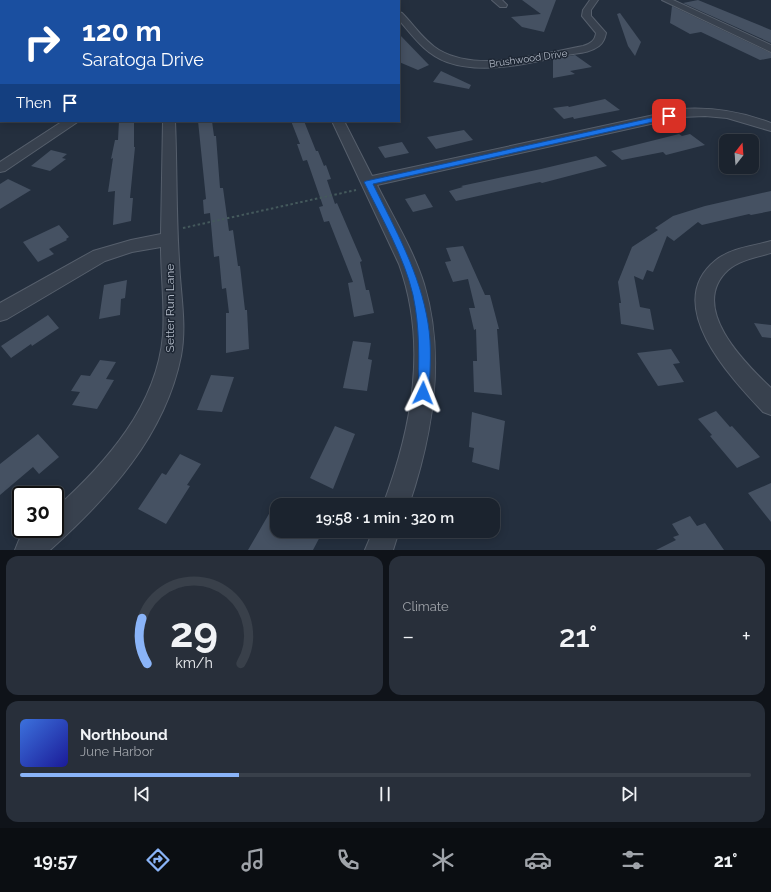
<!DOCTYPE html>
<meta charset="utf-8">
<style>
:root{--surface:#1b232e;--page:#282f3a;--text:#f1f3f6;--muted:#a0a4aa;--line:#39404a;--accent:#8ab4f8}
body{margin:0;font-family:Raleway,sans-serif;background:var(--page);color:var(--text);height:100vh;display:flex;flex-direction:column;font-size:15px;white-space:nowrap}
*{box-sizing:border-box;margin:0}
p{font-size:13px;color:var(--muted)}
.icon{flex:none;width:22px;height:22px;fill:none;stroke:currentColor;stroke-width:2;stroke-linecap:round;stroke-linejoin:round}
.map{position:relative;height:550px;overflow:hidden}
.sheet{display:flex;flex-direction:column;gap:6px;padding:6px;background:#0f1319;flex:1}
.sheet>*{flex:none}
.guide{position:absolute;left:0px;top:0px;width:400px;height:122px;box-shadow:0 2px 10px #0003,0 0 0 1px var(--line);background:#1a4fa0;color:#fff;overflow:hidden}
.needle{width:26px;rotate:17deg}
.buttons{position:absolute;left:719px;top:134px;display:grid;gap:8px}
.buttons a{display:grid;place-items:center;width:40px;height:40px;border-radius:8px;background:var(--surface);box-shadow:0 2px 10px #0003,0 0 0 1px var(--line);font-size:20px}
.speed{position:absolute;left:12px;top:486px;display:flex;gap:8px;font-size:20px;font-weight:700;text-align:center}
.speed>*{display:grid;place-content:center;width:52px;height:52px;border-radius:50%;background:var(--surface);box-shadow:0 2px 10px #0003,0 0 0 1px var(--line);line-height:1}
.speed .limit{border:2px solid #111;border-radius:6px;background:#fff;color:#111}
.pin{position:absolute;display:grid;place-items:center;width:34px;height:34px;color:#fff;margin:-17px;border-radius:8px;box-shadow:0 2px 6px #0006}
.me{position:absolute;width:44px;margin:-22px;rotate:2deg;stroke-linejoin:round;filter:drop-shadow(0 0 3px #0008)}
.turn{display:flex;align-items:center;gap:14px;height:84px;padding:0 16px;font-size:18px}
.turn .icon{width:52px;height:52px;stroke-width:2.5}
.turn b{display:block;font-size:28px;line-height:34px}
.then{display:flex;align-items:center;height:38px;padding:0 16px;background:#0003;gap:8px;font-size:15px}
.big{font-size:30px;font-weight:600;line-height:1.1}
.sheet .widget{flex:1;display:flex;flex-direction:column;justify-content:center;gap:6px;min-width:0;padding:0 14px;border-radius:12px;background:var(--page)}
.sheet .dial{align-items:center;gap:0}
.dial svg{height:104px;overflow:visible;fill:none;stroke:var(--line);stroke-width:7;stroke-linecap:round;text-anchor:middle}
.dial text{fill:var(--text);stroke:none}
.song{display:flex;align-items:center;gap:12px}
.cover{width:48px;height:48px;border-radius:6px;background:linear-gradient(135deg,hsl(220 70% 55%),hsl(240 70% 35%))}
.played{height:4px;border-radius:2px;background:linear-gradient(90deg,var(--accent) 30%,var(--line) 30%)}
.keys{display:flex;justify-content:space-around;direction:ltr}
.heat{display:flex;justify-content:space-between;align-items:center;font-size:22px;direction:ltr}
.sheet .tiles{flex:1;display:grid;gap:6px;grid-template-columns:1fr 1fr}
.widget:last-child{grid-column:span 2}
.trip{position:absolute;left:270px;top:498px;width:230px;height:40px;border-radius:12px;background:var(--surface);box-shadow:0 2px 10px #0003,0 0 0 1px var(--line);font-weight:600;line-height:40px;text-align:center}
.tabs{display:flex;height:64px;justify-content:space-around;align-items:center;background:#0b0e12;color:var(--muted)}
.tabs .icon{width:28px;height:28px}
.tabs .active{color:var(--accent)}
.tabs b{font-size:18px;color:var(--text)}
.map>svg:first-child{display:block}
.building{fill:#455162}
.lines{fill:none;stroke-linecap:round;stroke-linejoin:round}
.minor-casing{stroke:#565f6c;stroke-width:2}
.path{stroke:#44595c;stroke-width:2;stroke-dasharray:2.5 2.5;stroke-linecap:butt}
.minor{fill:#38414e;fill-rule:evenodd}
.route{fill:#1a73e8;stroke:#114b97}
.labels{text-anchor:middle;stroke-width:3;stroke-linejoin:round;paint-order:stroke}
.far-street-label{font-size:10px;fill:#b4bcc9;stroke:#1d2633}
.street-label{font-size:12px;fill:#b4bcc9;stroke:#1d2633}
</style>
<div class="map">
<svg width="771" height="550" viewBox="0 0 771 550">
<rect width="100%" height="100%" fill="#242f3e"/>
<!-- building -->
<g class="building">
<path d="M 522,0 L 556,0 L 544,32 L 522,27 L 511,17 L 541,14 Z"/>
<path d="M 698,0 L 771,30 L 771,43 L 683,3 Z"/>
<path d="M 672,6 L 771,53 L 771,58 L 760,60 L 701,32 L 690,34 L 670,23 Z"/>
<path d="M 620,13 L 641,42 L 635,56 L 628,46 L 617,14 Z"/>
<path d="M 399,34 L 429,65 L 418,70 L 399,62 Z"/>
<path d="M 575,55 L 592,67 L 570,71 L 575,74 L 553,78 L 553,59 Z"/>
<path d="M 441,71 L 471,85 L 469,89 L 433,82 Z"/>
<path d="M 605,99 L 620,110 L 574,119 L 573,117 L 564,119 L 553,108 L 568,106 L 569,107 Z"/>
<path d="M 119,121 L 134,121 L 134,147 L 135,147 L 130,198 L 133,198 L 131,221 L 113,225 L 115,191 L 108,192 L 113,158 L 111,159 L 115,140 L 118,140 Z"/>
<path d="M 198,121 L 212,121 L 214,136 L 216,136 L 220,188 L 223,188 L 229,231 L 233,230 L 238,266 L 240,266 L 245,310 L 247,310 L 249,349 L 226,353 L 226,313 L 229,313 L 226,288 L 222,289 L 219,256 L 214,257 L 210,213 L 204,214 L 203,200 L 206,199 Z"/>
<path d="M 291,121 L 304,121 L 316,151 L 318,151 L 324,166 L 326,165 L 331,179 L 327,180 L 335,204 L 337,203 L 362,261 L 360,262 L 366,290 L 369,290 L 374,313 L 354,317 L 348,283 L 353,282 L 329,221 L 324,222 L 319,207 L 323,206 L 307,160 L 303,161 L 297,144 L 300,144 Z"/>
<path d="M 464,130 L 473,140 L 436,149 L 427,137 Z"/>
<path d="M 679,134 L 682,136 L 690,134 L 705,145 L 666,155 L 663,152 L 622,160 L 611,151 Z"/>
<path d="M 402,142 L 409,153 L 385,158 L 378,147 Z"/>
<path d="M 51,150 L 67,154 L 62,158 L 66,159 L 50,171 L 31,166 Z"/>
<path d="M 596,156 L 607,166 L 542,183 L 540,182 L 456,201 L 449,191 L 463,187 L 461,186 L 541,169 Z"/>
<path d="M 8,179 L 31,190 L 0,209 L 0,184 Z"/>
<path d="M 771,191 L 771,211 L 751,215 L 749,214 L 702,225 L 698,222 L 674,241 L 667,236 L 653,272 L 647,270 L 643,280 L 634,276 L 640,307 L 650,309 L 654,330 L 621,324 L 619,303 L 621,303 L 618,282 L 632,247 L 658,230 L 655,228 L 673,216 L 705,206 Z"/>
<path d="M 425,194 L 433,207 L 413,212 L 405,199 Z"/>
<path d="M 59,225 L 69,237 L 66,239 L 67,240 L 49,249 L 54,254 L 38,262 L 23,242 Z"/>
<path d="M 463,246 L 485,295 L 490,295 L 499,329 L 497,329 L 502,395 L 474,392 L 473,361 L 477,361 L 476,329 L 474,330 L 469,308 L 475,308 L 468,279 L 453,282 L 445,262 L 451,261 L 446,248 Z"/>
<path d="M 127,280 L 125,298 L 121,299 L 120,315 L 99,319 L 104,285 Z"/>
<path d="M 48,315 L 59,328 L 32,346 L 31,344 L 11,358 L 1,346 Z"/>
<path d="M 754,323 L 771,325 L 771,338 L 762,337 Z"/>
<path d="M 353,341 L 371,343 L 368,359 L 372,360 L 367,391 L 343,388 Z"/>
<path d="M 671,349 L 680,363 L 673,364 L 684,382 L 658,386 L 637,353 Z"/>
<path d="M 100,360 L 116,362 L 106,379 L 114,380 L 97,409 L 72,405 L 80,392 L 71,391 L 81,375 L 90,376 Z"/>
<path d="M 211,375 L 234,377 L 222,412 L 197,410 Z"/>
<path d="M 716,411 L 730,427 L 732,426 L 760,457 L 737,468 L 710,436 L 712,435 L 698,419 Z"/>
<path d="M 472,412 L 505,421 L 499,470 L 472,462 L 474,448 L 469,447 Z"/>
<path d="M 335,426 L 355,434 L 333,489 L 310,478 Z"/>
<path d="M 38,434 L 59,457 L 39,474 L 33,467 L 0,495 L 0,464 Z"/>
<path d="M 180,454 L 201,464 L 187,485 L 190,486 L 166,524 L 138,509 L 162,473 L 166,475 Z"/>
<path d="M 771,483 L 771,522 L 748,493 Z"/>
<path d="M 277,500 L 277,531 L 323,531 L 313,550 L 248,550 Z"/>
<path d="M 690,516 L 697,526 L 705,523 L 724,550 L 656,550 L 676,540 L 673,537 L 679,535 L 672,524 Z"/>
</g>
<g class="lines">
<!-- minor casing -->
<g class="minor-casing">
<g id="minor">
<path d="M 19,0 L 31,0 L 19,1 Z"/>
<path d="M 111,0 L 122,0 L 111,1 Z"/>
<rect x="173" y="0" width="10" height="1"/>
<path d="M 205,0 L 216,0 L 205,1 Z"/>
<path d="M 349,0 L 364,0 L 349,1 Z"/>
<rect x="381" y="0" width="9" height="1"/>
<path d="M 492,0 L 502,0 L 507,5 L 506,7 L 500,7 Z"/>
<path d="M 590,0 L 598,0 L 591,10 L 591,16 L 606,33 C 605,38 603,43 599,46 C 590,53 577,53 567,55 C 529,63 484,75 447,62 C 425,54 413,36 399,20 L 399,12 L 402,13 C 414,25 424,41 439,50 C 479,73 540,54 583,46 C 590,44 595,41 596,33 L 582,16 L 583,10 Z"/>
<path d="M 662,0 L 673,0 L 771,45 L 771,52 Z"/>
<rect x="0" y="4" width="1" height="6"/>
<rect x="0" y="31" width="1" height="6"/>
<path d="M 682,109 C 713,107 742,112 771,123 L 771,131 L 727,118 L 705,116 L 682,117 L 377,185 C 393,217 413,249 424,284 C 446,357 433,434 409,505 L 383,505 C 412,428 428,344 399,264 L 332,121 L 344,121 L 372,176 Z"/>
<path d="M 63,121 L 79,121 L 5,171 L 0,172 L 0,162 Z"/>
<path d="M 163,121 L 175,121 C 177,167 176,214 179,260 C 180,292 187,324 181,356 C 165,436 108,498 50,550 L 15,550 L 19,540 L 32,529 L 55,529 L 55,509 C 106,463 157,406 163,335 C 165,306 161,276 161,247 L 132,252 L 105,261 L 7,319 L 0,321 L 0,303 L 93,251 L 131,240 L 161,234 Z"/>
<path d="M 771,241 L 771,253 C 757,257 739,260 728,270 C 688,307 744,362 771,388 L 771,415 L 763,412 C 730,377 661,304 716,260 C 731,248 754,246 771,241 Z"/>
<path d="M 373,531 L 399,531 L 393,550 L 365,550 Z"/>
</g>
</g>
<!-- path -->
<path class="path" d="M 183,228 L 356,190"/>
<!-- minor -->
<use href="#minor" class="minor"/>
</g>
<!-- route -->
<path class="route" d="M 669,114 L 672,116 L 671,118 L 373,184 C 395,229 420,273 428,323 C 432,346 430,370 429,393 L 427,397 L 423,399 L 419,397 L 418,393 C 419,360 420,328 413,295 C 404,256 382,219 364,182 L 366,181 Z"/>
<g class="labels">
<!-- far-street labels -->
<g class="far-street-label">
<text transform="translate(528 58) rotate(-8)" y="4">Brushwood Drive</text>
</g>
<!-- street labels -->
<g class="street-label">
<text transform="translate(170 308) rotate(-90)" y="4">Setter Run Lane</text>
</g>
</g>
</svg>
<div class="buttons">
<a><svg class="needle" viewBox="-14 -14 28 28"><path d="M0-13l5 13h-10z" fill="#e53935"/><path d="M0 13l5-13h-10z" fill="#a0a4aa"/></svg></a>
</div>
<div class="speed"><div class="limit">30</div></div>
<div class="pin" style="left:669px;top:116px;background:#d93025"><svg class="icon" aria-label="arrive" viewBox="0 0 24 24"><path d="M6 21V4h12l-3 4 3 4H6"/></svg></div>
<svg class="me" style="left:423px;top:393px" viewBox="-20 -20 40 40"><path d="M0-17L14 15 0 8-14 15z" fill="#1a73e8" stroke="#fff" stroke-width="4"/></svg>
<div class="trip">19:58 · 1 min · 320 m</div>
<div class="guide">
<div class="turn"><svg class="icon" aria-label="right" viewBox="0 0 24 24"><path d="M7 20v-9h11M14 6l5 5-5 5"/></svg><div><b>120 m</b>Saratoga Drive</div></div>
<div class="then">Then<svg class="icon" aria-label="arrive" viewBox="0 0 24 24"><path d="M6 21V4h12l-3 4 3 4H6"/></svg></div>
</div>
</div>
<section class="sheet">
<div class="tiles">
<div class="widget dial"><svg viewBox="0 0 100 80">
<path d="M14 69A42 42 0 1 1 86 69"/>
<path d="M14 69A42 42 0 0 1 10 34" stroke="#8ab4f8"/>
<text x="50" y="56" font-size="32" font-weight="700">29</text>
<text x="50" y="72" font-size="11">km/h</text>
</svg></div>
<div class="widget"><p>Climate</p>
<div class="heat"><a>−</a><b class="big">21°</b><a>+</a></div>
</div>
<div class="widget">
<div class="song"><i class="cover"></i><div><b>Northbound</b><p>June Harbor</p></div></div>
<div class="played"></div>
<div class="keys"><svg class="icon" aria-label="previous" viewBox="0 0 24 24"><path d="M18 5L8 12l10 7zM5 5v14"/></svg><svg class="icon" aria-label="pause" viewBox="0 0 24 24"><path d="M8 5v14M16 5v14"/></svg><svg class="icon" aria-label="next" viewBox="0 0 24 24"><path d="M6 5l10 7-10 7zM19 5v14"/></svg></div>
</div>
</div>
</section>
<nav class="tabs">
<b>19:57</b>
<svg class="icon active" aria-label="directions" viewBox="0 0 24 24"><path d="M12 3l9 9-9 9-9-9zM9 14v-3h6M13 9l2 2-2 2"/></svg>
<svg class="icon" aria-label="music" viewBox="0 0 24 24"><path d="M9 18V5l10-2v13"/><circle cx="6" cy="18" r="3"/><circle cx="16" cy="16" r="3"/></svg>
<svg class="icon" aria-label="phone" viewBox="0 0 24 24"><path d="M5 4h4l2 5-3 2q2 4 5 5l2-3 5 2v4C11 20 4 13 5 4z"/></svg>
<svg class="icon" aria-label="climate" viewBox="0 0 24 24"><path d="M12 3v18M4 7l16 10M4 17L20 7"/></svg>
<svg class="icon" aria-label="car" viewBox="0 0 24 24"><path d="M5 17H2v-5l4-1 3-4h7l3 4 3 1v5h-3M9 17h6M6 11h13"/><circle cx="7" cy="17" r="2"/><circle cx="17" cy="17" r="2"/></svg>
<svg class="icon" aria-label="filters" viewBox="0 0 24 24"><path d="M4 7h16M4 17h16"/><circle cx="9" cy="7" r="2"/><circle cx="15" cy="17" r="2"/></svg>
<b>21°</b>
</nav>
